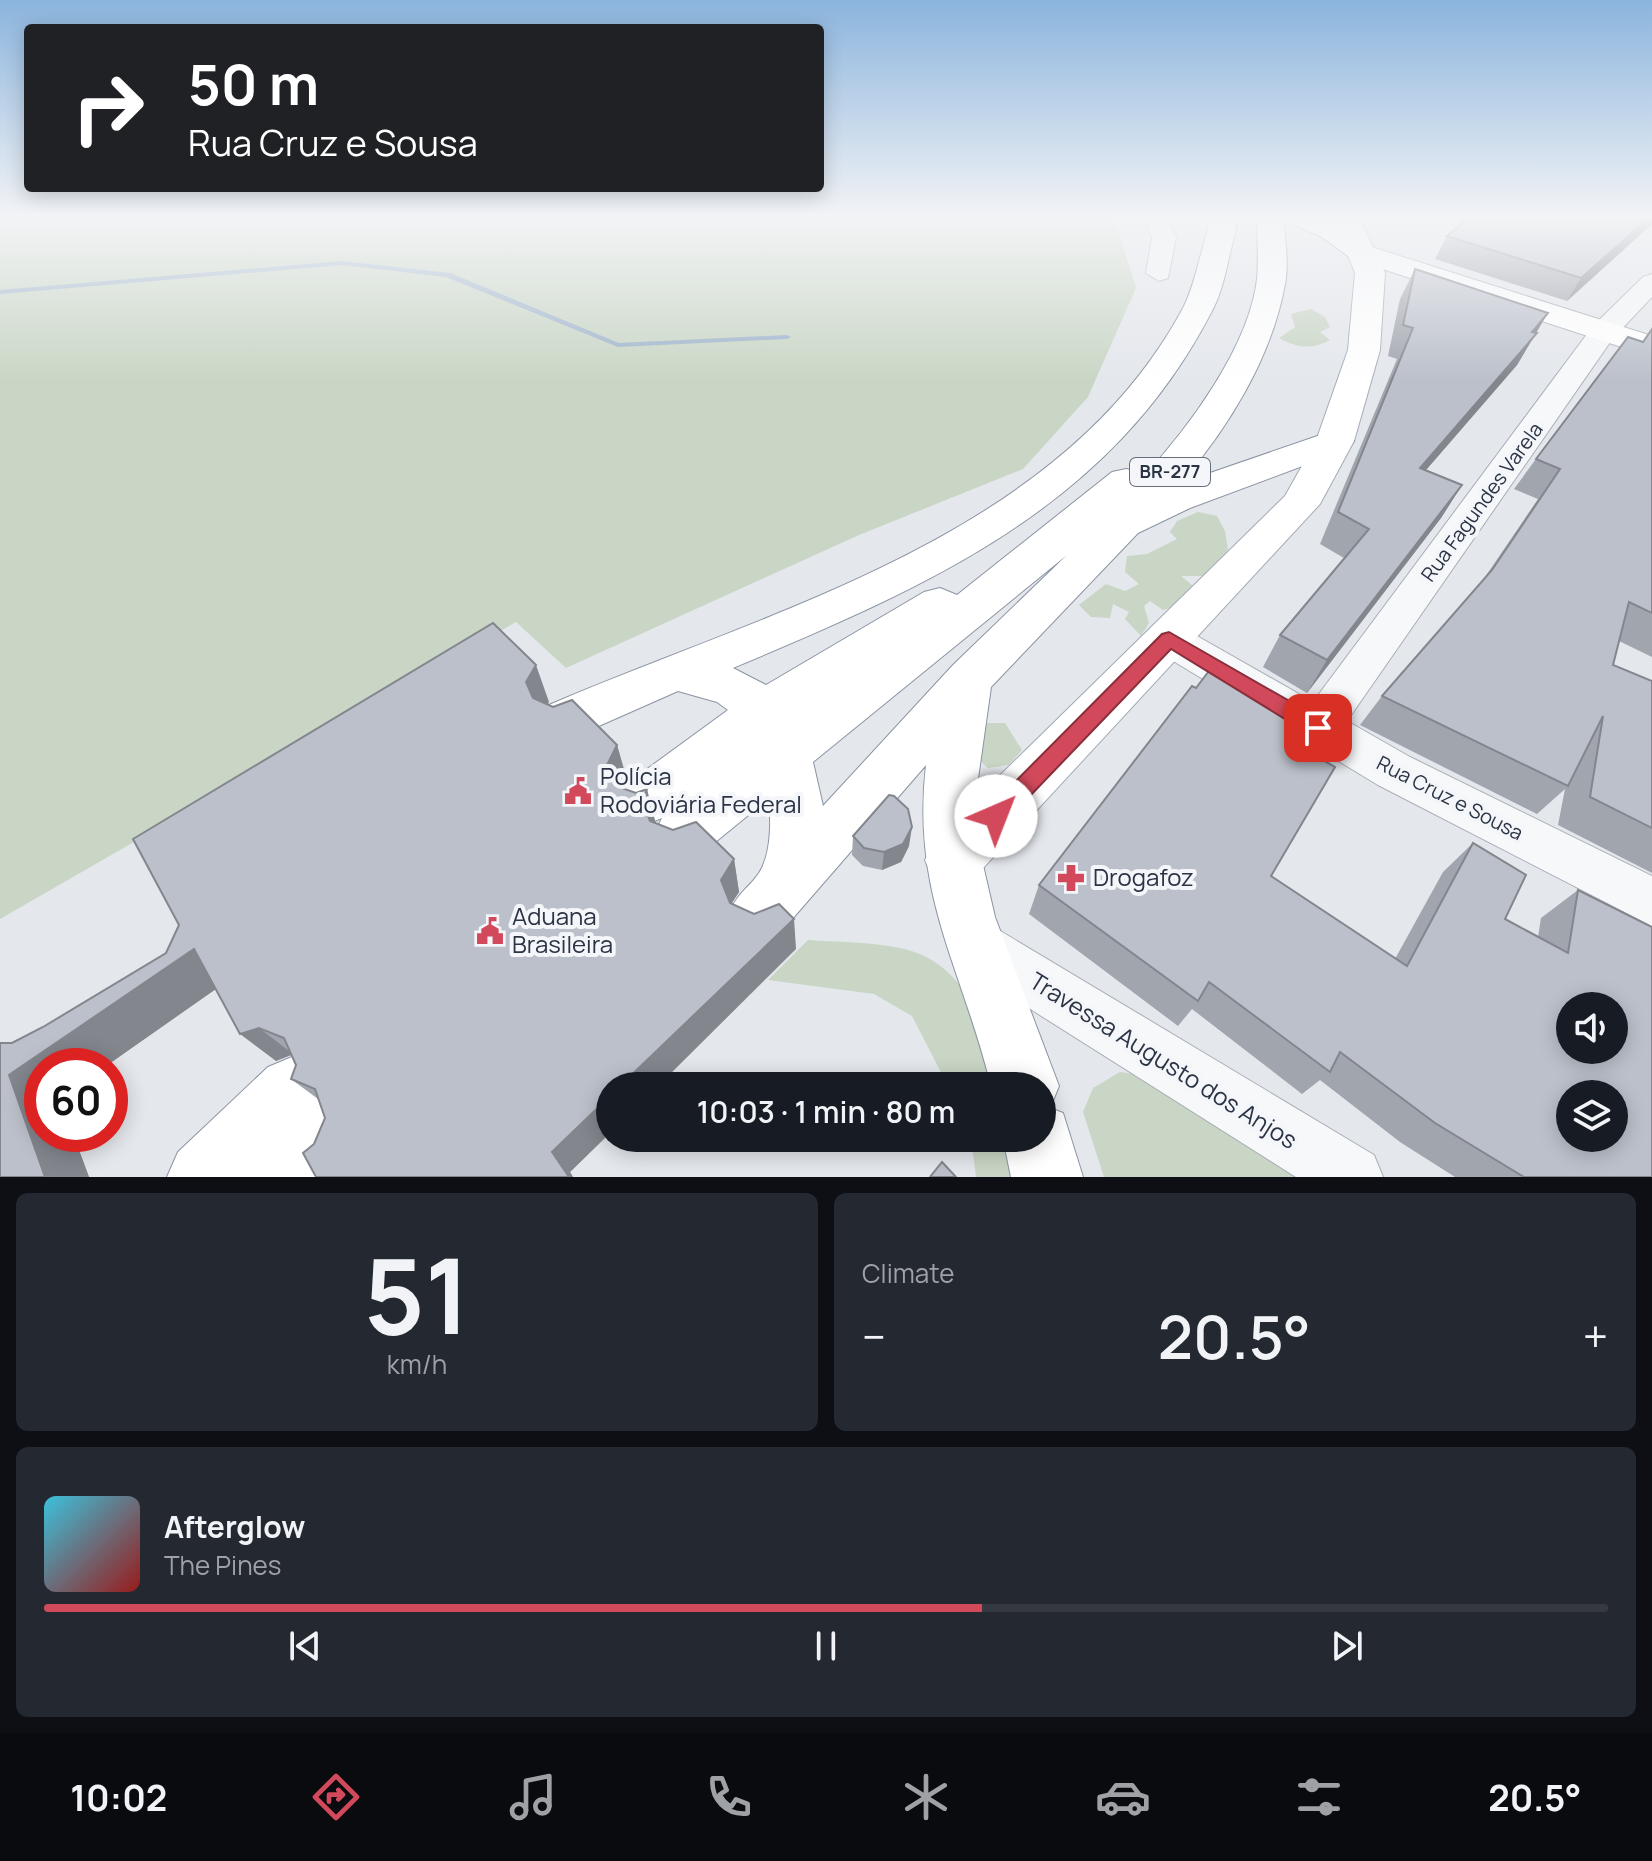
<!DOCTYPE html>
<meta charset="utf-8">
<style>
:root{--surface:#171b24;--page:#242831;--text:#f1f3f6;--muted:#9ea1a6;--line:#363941;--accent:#d1495b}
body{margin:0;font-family:Manrope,sans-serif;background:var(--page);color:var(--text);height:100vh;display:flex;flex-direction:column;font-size:30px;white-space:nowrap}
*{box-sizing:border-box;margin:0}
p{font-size:26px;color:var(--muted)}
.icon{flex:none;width:44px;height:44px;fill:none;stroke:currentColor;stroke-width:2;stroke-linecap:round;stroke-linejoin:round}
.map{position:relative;height:1177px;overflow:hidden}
.side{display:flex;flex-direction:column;gap:16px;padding:16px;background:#0d0f14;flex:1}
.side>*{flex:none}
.guide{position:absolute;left:24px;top:24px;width:800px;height:168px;border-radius:8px;box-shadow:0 4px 20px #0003;background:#202124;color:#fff;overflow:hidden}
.controls{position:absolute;left:1556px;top:992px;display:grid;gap:16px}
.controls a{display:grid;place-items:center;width:72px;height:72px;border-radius:50%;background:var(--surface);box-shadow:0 4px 20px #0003;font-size:40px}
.speed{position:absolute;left:24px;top:1048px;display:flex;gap:16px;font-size:40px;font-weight:700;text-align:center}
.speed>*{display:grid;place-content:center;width:104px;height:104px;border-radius:50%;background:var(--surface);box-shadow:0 4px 20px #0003;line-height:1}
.speed .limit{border:12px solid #d22;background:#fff;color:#111}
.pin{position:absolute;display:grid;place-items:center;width:68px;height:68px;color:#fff;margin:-34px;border-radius:16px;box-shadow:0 4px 12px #0006}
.me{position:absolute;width:88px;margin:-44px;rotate:44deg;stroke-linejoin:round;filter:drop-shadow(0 0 6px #0008)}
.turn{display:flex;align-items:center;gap:28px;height:168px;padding:0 32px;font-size:36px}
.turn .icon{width:104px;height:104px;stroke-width:2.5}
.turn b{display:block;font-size:56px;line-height:68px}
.big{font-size:60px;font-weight:600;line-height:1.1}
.side .card{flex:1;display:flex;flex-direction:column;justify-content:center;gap:12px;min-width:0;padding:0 28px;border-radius:12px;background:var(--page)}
.side .dial{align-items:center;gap:0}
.dial b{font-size:104px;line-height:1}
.song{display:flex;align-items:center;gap:24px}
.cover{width:96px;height:96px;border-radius:12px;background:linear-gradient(135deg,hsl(190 70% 55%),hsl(0 70% 35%))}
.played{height:8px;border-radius:4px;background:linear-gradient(90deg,var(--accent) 60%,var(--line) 60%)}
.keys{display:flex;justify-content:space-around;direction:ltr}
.heat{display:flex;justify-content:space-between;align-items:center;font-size:44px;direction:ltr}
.side .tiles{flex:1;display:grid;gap:16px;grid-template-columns:1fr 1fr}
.card:last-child{grid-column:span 2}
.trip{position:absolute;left:596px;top:1072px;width:460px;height:80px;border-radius:40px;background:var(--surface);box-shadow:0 4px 20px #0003;font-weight:600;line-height:80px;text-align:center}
.tabs{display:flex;height:128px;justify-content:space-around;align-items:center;background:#090b0e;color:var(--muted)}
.tabs .icon{width:56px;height:56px}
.tabs .selected{color:var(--accent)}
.tabs b{font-size:36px;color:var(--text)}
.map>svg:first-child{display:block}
.green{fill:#c9d6c5}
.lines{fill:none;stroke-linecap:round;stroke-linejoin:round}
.stream{fill:#9fb4cc;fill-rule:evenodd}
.street-casing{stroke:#a9aeb7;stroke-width:2}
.secondary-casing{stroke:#a9aeb7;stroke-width:2}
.primary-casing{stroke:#a3abb8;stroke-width:2}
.highway-casing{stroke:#8b94a3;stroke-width:2}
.street{fill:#f7f8fa;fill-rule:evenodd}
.secondary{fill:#fff;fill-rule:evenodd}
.primary{fill:#fff;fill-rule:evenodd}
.highway{fill:#fff;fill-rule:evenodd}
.wall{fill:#a1a5ae}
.shaded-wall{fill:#83868d}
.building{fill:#bbc0ca;stroke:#83868d;stroke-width:2;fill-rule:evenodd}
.route{fill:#d1495b;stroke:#882f3b;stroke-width:2}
.labels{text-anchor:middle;stroke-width:8;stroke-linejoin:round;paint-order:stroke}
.shield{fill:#f4f6f9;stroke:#676e7b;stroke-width:2}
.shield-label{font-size:18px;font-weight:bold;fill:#2b3445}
.street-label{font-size:20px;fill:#2b3445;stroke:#f4f6f9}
.near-poi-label{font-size:24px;fill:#2b3445;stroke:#f4f6f9;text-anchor:start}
.near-street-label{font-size:24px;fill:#2b3445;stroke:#f4f6f9}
</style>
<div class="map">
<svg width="1652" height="1177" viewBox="0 0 1652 1177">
<rect width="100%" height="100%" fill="#e4e7ec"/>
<!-- green -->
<g class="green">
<path d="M 0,217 L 1108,217 L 1118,230 L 1136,288 L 1088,397 L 1023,469 L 859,535 L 566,668 L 516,622 L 0,919 Z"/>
<path d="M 1311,309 L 1325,317 L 1330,327 L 1320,332 L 1330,340 C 1311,350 1298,348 1279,338 L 1295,327 L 1291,314 Z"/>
<path d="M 1198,512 L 1217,516 L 1225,531 L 1228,550 L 1203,576 L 1181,576 L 1192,585 L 1192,602 L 1163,610 L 1150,601 L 1144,606 L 1149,623 L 1141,636 L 1125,619 L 1129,612 L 1113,604 L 1110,618 L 1091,617 L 1079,605 L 1106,584 L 1125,591 L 1139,584 L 1125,572 L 1127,556 L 1147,554 L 1177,539 L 1170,532 L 1177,521 Z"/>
<path d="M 978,723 L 1005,723 L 1022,750 L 1009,765 L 988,768 L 970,752 Z"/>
<path d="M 808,940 C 838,942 870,942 900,948 C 967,961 987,1031 1008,1086 L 948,1086 L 912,1016 L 874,994 L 768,980 Z"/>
<path d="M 1120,1072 L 1147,1076 L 1297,1177 L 1104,1177 L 1083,1112 L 1093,1088 Z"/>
<path d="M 971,1138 L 1020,1138 L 1029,1177 L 976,1177 Z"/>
</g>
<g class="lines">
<!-- stream -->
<path class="stream" d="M 342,261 L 450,273 L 619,343 L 787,335 L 791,337 L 787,339 L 618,347 L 446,277 L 342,265 L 0,294 L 0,290 Z"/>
<!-- street casing -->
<g class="street-casing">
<g id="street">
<path d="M 1143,217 L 1166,217 L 1176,237 L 1168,278 L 1159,281 L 1146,273 L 1152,237 Z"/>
<path d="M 1652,274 L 1652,297 L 1613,338 L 1347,721 L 1410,757 L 1652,876 L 1652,926 L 1378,785 L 1155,650 L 1149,639 L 1155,628 L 1169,624 L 1183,628 L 1313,702 L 1593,326 L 1643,277 Z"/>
<path d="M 974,918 L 992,926 L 1374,1155 L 1383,1177 L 1296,1177 L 956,962 L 948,944 L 956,926 Z"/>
</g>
</g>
<!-- secondary casing -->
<g class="secondary-casing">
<path id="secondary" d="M 1362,244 L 1652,336 L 1652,357 L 1352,259 L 1348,253 L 1352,247 Z"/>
</g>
<!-- primary casing -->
<g class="primary-casing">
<path id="primary" d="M 1333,217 L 1359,217 L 1385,273 L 1380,350 L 1354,441 L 1320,504 L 973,879 L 953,886 L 933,879 L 925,860 L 933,841 L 1285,496 L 1316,441 L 1348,350 L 1355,273 Z"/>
</g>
<!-- highway casing -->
<g class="highway-casing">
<g id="highway">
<path d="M 1209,217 L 1235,217 L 1236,230 C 1228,257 1225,287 1212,311 C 1110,509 927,586 733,668 L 766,685 L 924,592 L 940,588 L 957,595 L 1112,472 L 1126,469 L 1140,472 L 1143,477 C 1188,429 1249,347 1257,279 C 1259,259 1257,237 1257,217 L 1283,217 C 1285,237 1289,264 1285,284 C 1272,357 1229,427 1181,483 L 1335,430 L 1348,433 L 1354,441 L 1348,449 L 1190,508 L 1138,533 L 991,687 L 977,786 L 980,852 L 995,917 L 1059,1086 L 1050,1108 L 1063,1113 L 1083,1177 L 1011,1177 L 1003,1138 L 1042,1138 L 1042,1086 L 991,1086 C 962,967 911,895 926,765 L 780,933 L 759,942 L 738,933 L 729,913 C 739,891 748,889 759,873 C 771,855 772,819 768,799 L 702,853 L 682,860 L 662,853 L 654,835 L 662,818 L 647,824 L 628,817 L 620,800 L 628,783 L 728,710 L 717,702 L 678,691 L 567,740 L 549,733 L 542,719 L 549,705 C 772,609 1058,538 1182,310 C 1195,286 1199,256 1208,230 ZM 1067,555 L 953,665 L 823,806 L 813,762 Z"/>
<path d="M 1286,217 C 1319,215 1356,224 1376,253 L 1372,259 L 1352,259 L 1322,237 L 1290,223 Z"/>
<path d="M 292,1057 L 316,1067 L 326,1091 L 320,1105 L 344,1114 L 354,1139 L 344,1164 L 328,1177 L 167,1177 L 178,1152 L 268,1067 Z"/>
</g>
</g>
<!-- street -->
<use href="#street" class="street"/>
<!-- secondary -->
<use href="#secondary" class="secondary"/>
<!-- primary -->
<use href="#primary" class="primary"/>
<!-- highway -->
<use href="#highway" class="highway"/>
</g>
<!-- wall -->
<g class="wall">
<path d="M 1454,217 L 1652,217 L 1652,224 L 1567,301 L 1435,259 L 1447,236 L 1466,220 Z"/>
<path d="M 1415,269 L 1536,333 L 1517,365 L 1426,470 L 1462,485 L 1441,518 L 1307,693 L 1263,667 L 1280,635 L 1344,558 L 1320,544 L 1397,359 L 1388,356 L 1400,299 Z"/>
<path d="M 1652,328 L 1652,657 L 1619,641 L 1613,665 L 1652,681 L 1652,873 L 1558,825 L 1565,789 L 1537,814 L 1360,725 L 1382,696 L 1483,580 L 1538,499 L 1514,489 L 1536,459 L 1643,342 Z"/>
<path d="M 549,702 L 547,705 L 617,745 L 627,780 L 623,788 L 656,823 L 734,859 L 739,892 L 731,904 L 796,949 L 610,1086 L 610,1133 L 570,1172 L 573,1177 L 316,1177 L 314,1144 L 325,1118 L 318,1099 L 291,1079 L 296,1065 L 292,1055 L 276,1061 L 216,989 L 106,1066 L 42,1066 L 42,1134 L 73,1134 L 89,1177 L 0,1177 L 12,1043 L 43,1027 L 166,953 Z"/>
<path d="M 1290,741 L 1271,876 L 1395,959 L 1443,872 L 1473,843 L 1505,919 L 1538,937 L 1541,918 L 1578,890 L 1652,1177 L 1455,1177 L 1400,1142 L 1320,1080 L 1302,1094 L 1192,1009 L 1178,1026 L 1029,914 L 1039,885 Z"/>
<path d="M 853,836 L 909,846 L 901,862 L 882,870 L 863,866 L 852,855 Z"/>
</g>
<!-- shaded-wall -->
<g class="shaded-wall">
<path d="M 1650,217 L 1652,217 L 1652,224 L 1567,301 L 1581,278 Z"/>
<path d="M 1548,313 L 1517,365 L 1400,500 L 1420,468 Z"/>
<path d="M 1462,485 L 1441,518 L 1307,693 L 1327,660 Z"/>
<path d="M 536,665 L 549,702 L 539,718 L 526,682 Z"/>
<path d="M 617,745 L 627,780 L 617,801 L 606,767 Z"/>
<path d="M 647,789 L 656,824 L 651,836 L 642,802 Z"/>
<path d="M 912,827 L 909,846 L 901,862 L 882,870 L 884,852 Z"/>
<path d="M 734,859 L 739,892 L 726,912 L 721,880 Z"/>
<path d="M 794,919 L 796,949 L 658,1086 L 620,1086 Z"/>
<path d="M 194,949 L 230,979 L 106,1066 L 42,1066 L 42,1134 L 73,1134 L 89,1177 L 45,1177 L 9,1075 Z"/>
<path d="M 259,1028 L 293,1054 L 276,1061 L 240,1034 Z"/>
<path d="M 610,1096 L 610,1133 L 570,1172 L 573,1177 L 569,1177 L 552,1152 Z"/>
</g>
<!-- building -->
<g class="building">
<path d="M 1470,217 L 1650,217 L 1581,278 L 1447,236 Z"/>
<path d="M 1415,269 L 1548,313 L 1532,332 L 1537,333 L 1420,468 L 1462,485 L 1327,660 L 1280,635 L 1369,529 L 1338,512 L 1413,328 L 1403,325 Z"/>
<path d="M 1652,329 L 1652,613 L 1629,602 L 1613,665 L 1652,681 L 1652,828 L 1590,797 L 1603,716 L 1568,786 L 1382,696 L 1492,570 L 1560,469 L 1536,459 L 1628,337 L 1643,342 Z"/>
<path d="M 493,623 L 536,665 L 526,682 L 533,698 L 553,707 L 572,700 L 617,745 L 606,767 L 616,786 L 636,793 L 647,789 L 642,802 L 650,821 L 673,830 L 696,822 L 734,859 L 721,880 L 730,903 L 754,914 L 779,904 L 794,919 L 620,1086 L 610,1086 L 610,1096 L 552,1152 L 569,1177 L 316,1177 L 303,1153 L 314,1144 L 325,1118 L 315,1089 L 291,1079 L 296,1065 L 284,1038 L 259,1028 L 240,1034 L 194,949 L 9,1075 L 45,1177 L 0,1177 L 0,1043 L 12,1043 L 43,1027 L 166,953 L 179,925 L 133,839 Z"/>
<path d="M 1215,663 L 1308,712 L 1290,741 L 1335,767 L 1271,876 L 1407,966 L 1473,843 L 1526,875 L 1505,919 L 1568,953 L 1578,890 L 1652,927 L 1652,1177 L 1524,1177 L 1435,1123 L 1340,1052 L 1330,1072 L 1209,982 L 1198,1001 L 1039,885 L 1192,686 L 1196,688 ZM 1570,1006 L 1614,1006 L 1614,1050 L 1570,1050 ZM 1570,1094 L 1614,1094 L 1614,1138 L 1570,1138 Z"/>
<path d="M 889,795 L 894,796 L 908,809 L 912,827 L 903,844 L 884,852 L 864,848 L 853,836 Z"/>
<path d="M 942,1162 L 956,1177 L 930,1177 Z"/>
</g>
<!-- sky -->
<linearGradient id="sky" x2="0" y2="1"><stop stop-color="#8bb4dd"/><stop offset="0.57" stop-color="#f3f4f6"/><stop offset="1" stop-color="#f3f4f6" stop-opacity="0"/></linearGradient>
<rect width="1652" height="381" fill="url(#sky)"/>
<!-- route -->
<path class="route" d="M 1169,632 L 1326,722 L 1329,728 L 1326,735 L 1311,735 L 1171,649 L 1004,823 L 996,826 L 988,823 L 985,816 L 988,809 L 1162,634 Z"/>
<!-- icons -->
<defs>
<g id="civic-bare" transform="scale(2.16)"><path d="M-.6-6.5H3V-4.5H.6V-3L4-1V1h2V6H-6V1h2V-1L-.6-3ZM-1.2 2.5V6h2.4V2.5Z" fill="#d1495b" stroke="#f4f6f9" stroke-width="2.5" paint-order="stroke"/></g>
<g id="pharmacy-bare" transform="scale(2.16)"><path d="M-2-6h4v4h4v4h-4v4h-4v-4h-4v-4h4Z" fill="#d1495b" stroke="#f4f6f9" stroke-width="2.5" paint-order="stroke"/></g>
</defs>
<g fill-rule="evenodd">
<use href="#civic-bare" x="578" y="791"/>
<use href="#pharmacy-bare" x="1071" y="878"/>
<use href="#civic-bare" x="490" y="931"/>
</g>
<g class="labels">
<!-- shield labels -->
<rect class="shield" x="1130" y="458" width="80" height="28" rx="6"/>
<g class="shield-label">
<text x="1170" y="478">BR-277</text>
</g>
<!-- street labels -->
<g class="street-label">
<text transform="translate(1482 502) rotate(-54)" y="7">Rua Fagundes Varela</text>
<text transform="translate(1450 798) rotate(27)" y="7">Rua Cruz e Sousa</text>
</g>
<!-- near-poi labels -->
<g class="near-poi-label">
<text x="600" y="785">Polícia<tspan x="600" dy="28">Rodoviária Federal</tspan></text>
<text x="1093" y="886">Drogafoz</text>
<text x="512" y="925">Aduana<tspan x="512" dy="28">Brasileira</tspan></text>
</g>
<!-- near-street labels -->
<g class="near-street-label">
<text transform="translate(1163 1061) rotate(32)" y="8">Travessa Augusto dos Anjos</text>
</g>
</g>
</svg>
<div class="controls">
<a><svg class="icon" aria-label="sound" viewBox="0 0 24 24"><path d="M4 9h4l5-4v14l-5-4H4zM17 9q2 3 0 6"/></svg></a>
<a><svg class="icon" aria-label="layers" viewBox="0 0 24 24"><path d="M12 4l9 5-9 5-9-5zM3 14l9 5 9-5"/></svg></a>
</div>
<div class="speed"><div class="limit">60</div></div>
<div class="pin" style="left:1318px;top:728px;background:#d93025"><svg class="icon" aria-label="arrive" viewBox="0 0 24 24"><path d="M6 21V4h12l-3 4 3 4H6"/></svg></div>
<svg class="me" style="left:996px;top:816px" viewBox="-20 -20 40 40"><circle r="19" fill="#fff"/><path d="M0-13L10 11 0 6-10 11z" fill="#d1495b"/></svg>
<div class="trip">10:03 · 1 min · 80 m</div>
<div class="guide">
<div class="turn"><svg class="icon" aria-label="right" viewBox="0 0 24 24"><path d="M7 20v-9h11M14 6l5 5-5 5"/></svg><div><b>50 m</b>Rua Cruz e Sousa</div></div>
</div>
</div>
<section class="side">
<div class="tiles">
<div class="card dial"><b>51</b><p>km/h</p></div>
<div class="card"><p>Climate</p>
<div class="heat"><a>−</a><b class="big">20.5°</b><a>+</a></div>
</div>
<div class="card">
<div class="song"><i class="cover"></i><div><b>Afterglow</b><p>The Pines</p></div></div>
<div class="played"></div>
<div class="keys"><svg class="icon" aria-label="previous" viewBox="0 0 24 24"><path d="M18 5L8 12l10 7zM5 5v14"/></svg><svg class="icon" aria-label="pause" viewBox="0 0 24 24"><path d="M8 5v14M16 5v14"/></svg><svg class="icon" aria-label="next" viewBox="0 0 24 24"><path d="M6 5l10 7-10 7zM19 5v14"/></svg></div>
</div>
</div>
</section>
<nav class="tabs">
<b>10:02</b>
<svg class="icon selected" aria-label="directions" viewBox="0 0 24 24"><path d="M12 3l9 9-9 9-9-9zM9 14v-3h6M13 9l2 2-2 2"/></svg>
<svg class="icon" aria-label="music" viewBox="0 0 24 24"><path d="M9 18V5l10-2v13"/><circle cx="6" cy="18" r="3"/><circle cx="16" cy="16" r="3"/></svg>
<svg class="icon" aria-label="phone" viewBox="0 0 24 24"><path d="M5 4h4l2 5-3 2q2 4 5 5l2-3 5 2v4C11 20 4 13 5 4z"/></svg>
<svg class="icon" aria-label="climate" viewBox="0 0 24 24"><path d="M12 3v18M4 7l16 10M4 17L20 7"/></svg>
<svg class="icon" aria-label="car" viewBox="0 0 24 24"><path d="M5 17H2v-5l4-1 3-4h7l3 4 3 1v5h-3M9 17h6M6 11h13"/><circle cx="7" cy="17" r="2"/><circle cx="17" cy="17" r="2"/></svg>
<svg class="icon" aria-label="filters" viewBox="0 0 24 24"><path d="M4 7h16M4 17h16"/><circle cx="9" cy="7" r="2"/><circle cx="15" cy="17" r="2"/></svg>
<b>20.5°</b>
</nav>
